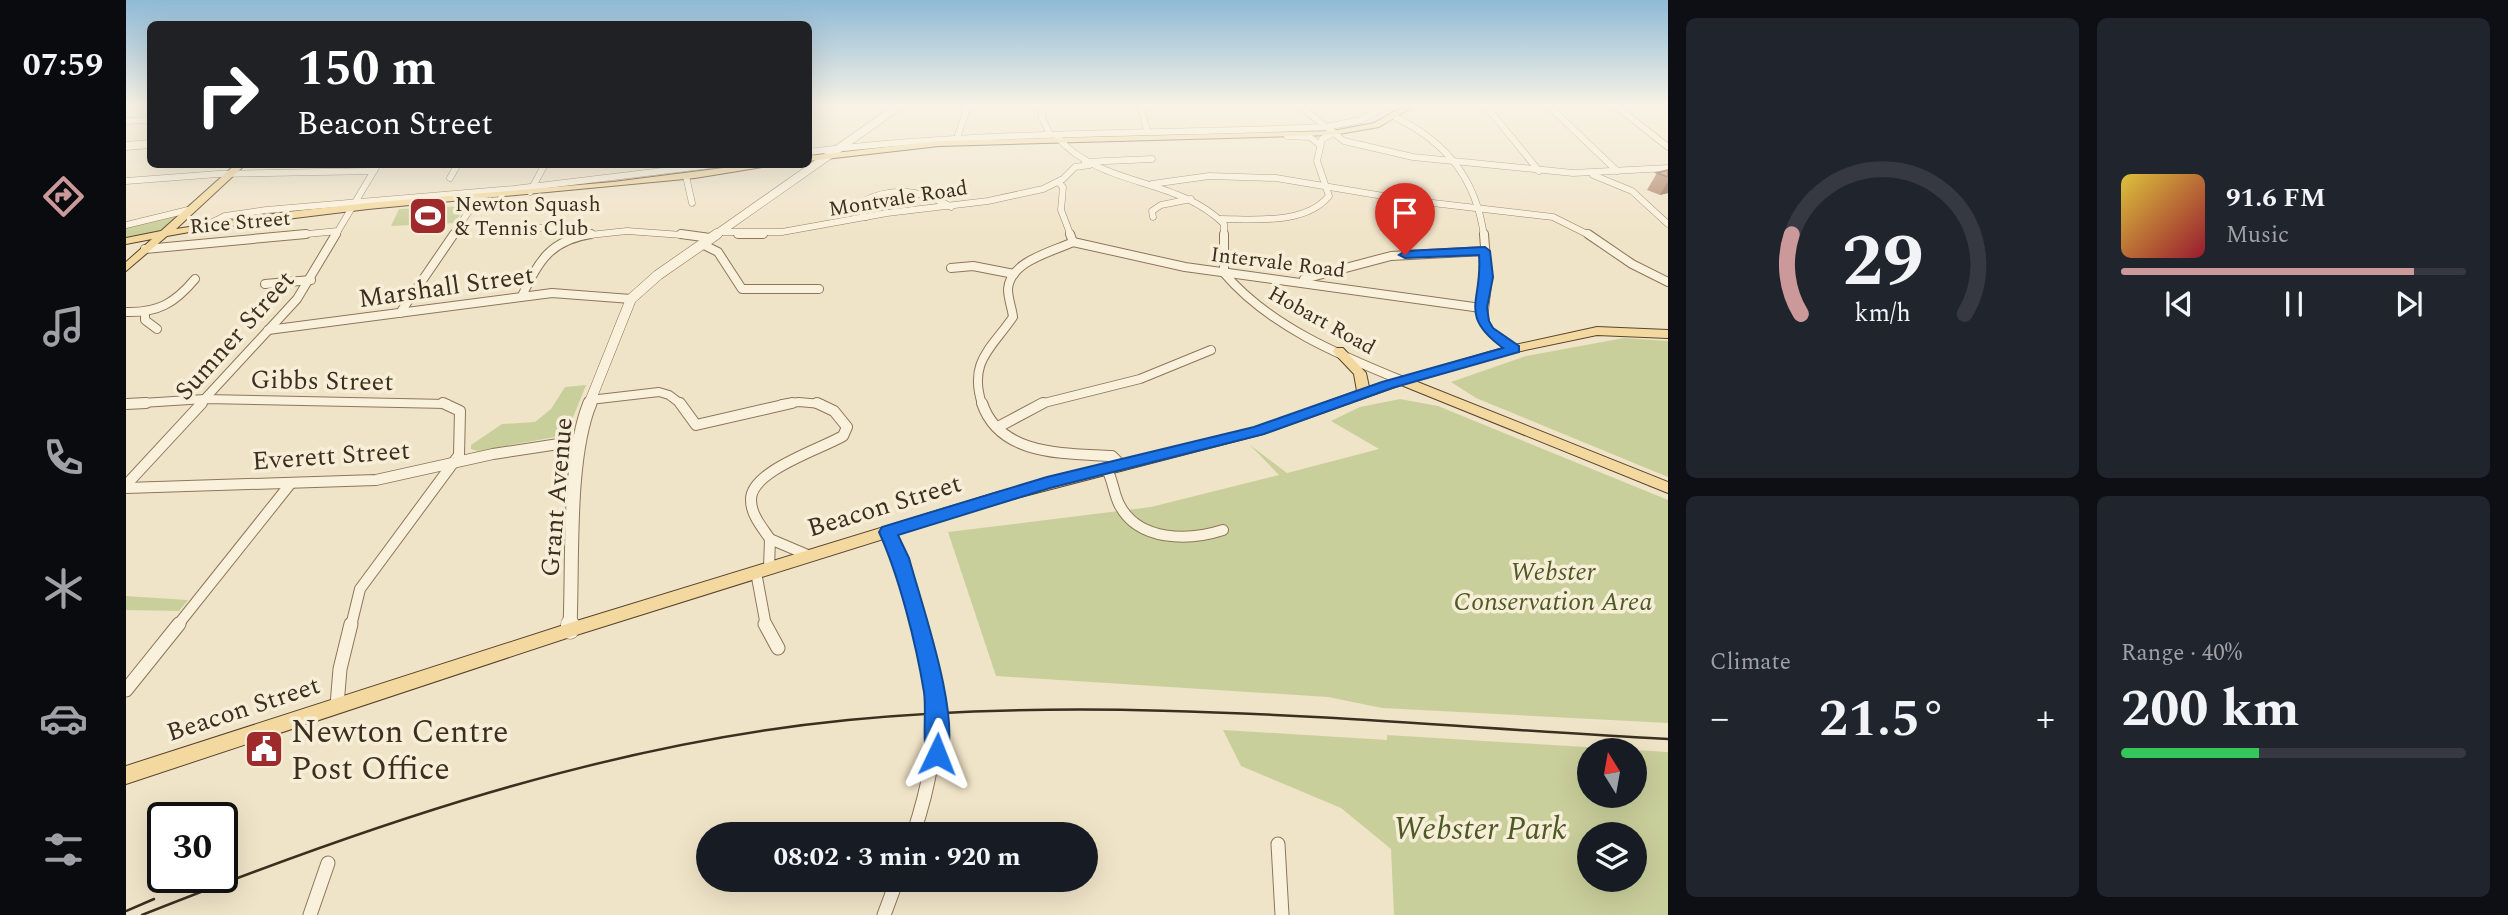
<!DOCTYPE html>
<meta charset="utf-8">
<style>
:root{--surface:#171b24;--page:#20242c;--text:#f1f3f6;--muted:#9ea1a6;--line:#363941;--accent:#cc999b}
body{margin:0;font-family:Spectral,serif;background:var(--page);color:var(--text);height:100vh;display:flex;flex-direction:column;font-size:26px;white-space:nowrap}
*{box-sizing:border-box;margin:0}
p{font-size:23px;color:var(--muted)}
.icon{flex:none;width:38px;height:38px;fill:none;stroke:currentColor;stroke-width:2;stroke-linecap:round;stroke-linejoin:round}
.map{position:relative;flex:1;overflow:hidden}
.sheet{display:flex;flex-direction:column;gap:18px;padding:18px;background:#0d0f14;width:840px}
.sheet>*{flex:none}
.guide{position:absolute;left:21px;top:21px;width:665px;height:147px;border-radius:10px;box-shadow:0 7px 28px #0002;background:#202124;color:#fff;overflow:hidden}
.needle{width:46px;rotate:349deg}
.controls{position:absolute;left:1451px;top:738px;display:grid;gap:14px}
.controls a{display:grid;place-items:center;width:70px;height:70px;border-radius:50%;background:var(--surface);box-shadow:0 7px 28px #0002;font-size:35px}
.speed{position:absolute;left:21px;top:802px;display:flex;gap:14px;font-size:35px;font-weight:700;text-align:center}
.speed>*{display:grid;place-content:center;width:91px;height:91px;border-radius:50%;background:var(--surface);box-shadow:0 7px 28px #0002;line-height:1}
.speed .limit{border:4px solid #111;border-radius:10px;background:#fff;color:#111}
.pin{position:absolute;display:grid;place-items:center;width:60px;height:60px;color:#fff;margin:-72px -30px;border-radius:50% 50% 50% 0;rotate:-45deg;box-shadow:0 0 7px #0007}
.pin .icon{rotate:45deg}
.me{position:absolute;width:77px;margin:-38px;rotate:2deg;stroke-linejoin:round;filter:drop-shadow(0 0 5px #0008)}
.turn{display:flex;align-items:center;gap:24px;height:147px;padding:0 35px;font-size:32px}
.turn .icon{width:91px;height:91px;stroke-width:2.5}
.turn b{display:block;font-size:49px;line-height:60px}
.big{font-size:52px;font-weight:700;line-height:1.1}
.sheet .tile{flex:1;display:flex;flex-direction:column;justify-content:center;gap:10px;min-width:0;padding:0 24px;border-radius:10px;background:var(--page)}
.sheet .dial{align-items:center;gap:0}
.dial svg{height:182px;overflow:visible;fill:none;stroke:var(--line);stroke-width:7;stroke-linecap:round;text-anchor:middle}
.dial text{fill:var(--text);stroke:none}
.song{display:flex;align-items:center;gap:21px}
.cover{width:84px;height:84px;border-radius:10px;background:linear-gradient(135deg,hsl(50 70% 55%),hsl(350 70% 35%))}
.played{height:7px;border-radius:4px;background:linear-gradient(90deg,var(--accent) 85%,var(--line) 85%)}
.keys{display:flex;justify-content:space-around;direction:ltr}
.heat{display:flex;justify-content:space-between;align-items:center;font-size:38px;direction:ltr}
.charge{height:10px;border-radius:5px;background:linear-gradient(90deg,#34c759 40%,var(--line) 0)}
.sheet .tiles{flex:1;display:grid;gap:18px;grid-template-columns:repeat(2,1fr)}
.trip{position:absolute;left:570px;top:822px;width:402px;height:70px;border-radius:35px;background:var(--surface);box-shadow:0 7px 28px #0002;font-weight:700;line-height:70px;text-align:center}
main{display:flex;flex:1;min-height:0}
.dock{display:flex;flex-direction:column;width:126px;justify-content:space-around;align-items:center;background:#090b0e;color:var(--muted)}
.dock .icon{width:49px;height:49px}
.dock .on{color:var(--accent)}
.dock b{font-size:32px;color:var(--text)}
.map>svg:first-child{display:block}
.green{fill:#c9cf9b;fill-rule:evenodd}
.lines{fill:none;stroke-linecap:round;stroke-linejoin:round}
.minor-far3-casing{stroke:#8d765c;stroke-width:7}
.minor-far2-casing{stroke:#8d765c;stroke-width:10}
.minor-far1-casing{stroke:#8d765c;stroke-width:12}
.minor-casing{stroke:#8d765c;stroke-width:15}
.tertiary-far3-casing{stroke:#8d765c;stroke-width:9}
.tertiary-far2-casing{stroke:#8d765c;stroke-width:11}
.tertiary-far1-casing{stroke:#8d765c;stroke-width:15}
.tertiary-casing{stroke:#8d765c;stroke-width:19}
.primary-casing{stroke:#5b4430;stroke-width:2}
.minor-far3{stroke:#faf1dc;stroke-width:6}
.minor-far2{stroke:#faf1dc;stroke-width:8}
.minor-far1{stroke:#faf1dc;stroke-width:10}
.minor{stroke:#faf1dc;stroke-width:13}
.tertiary-far3{stroke:#faf1dc;stroke-width:8}
.tertiary-far2{stroke:#faf1dc;stroke-width:10}
.tertiary-far1{stroke:#faf1dc;stroke-width:13}
.tertiary{stroke:#faf1dc;stroke-width:18}
.primary{fill:#f3d9a0;fill-rule:evenodd}
.tram{stroke:#3d2e20;stroke-width:2.5}
.wall{fill:#b2896c}
.shaded-wall{fill:#916f58}
.building{fill:#cf9f7d;stroke:#916f58;stroke-width:2}
.route{fill:#1a73e8;stroke:#114b97;stroke-width:2}
.labels{text-anchor:middle;stroke-width:7;stroke-linejoin:round;paint-order:stroke}
.far-street-label{font-size:21px;fill:#3d2e20;stroke:#f7eed8}
.far-poi-label{font-size:21px;fill:#3d2e20;stroke:#f7eed8;text-anchor:start}
.street-label{font-size:26px;fill:#3d2e20;stroke:#f7eed8}
.park-label{font-size:26px;font-style:italic;fill:#4d5a26;stroke:#f7eed8}
.near-poi-label{font-size:32px;fill:#3d2e20;stroke:#f7eed8;text-anchor:start}
.near-park-label{font-size:32px;font-style:italic;fill:#4d5a26;stroke:#f7eed8}
</style>
<main>
<nav class="dock">
<b>07:59</b>
<svg class="icon on" aria-label="directions" viewBox="0 0 24 24"><path d="M12 3l9 9-9 9-9-9zM9 14v-3h6M13 9l2 2-2 2"/></svg>
<svg class="icon" aria-label="music" viewBox="0 0 24 24"><path d="M9 18V5l10-2v13"/><circle cx="6" cy="18" r="3"/><circle cx="16" cy="16" r="3"/></svg>
<svg class="icon" aria-label="phone" viewBox="0 0 24 24"><path d="M5 4h4l2 5-3 2q2 4 5 5l2-3 5 2v4C11 20 4 13 5 4z"/></svg>
<svg class="icon" aria-label="climate" viewBox="0 0 24 24"><path d="M12 3v18M4 7l16 10M4 17L20 7"/></svg>
<svg class="icon" aria-label="car" viewBox="0 0 24 24"><path d="M5 17H2v-5l4-1 3-4h7l3 4 3 1v5h-3M9 17h6M6 11h13"/><circle cx="7" cy="17" r="2"/><circle cx="17" cy="17" r="2"/></svg>
<svg class="icon" aria-label="filters" viewBox="0 0 24 24"><path d="M4 7h16M4 17h16"/><circle cx="9" cy="7" r="2"/><circle cx="15" cy="17" r="2"/></svg>
</nav>
<div class="map">
<svg width="1542" height="915" viewBox="0 0 1542 915">
<rect width="100%" height="100%" fill="#f0e4c8"/>
<!-- green -->
<g class="green">
<path d="M 340,206 L 329,223 L 265,226 L 273,209 Z"/>
<path d="M 62,210 L 36,233 L 0,241 L 0,225 Z"/>
<path d="M 1498,338 L 1542,341 L 1542,477 L 1350,398 L 1325,382 L 1400,356 Z"/>
<path d="M 460,385 L 440,435 L 352,451 L 345,449 L 345,445 L 376,424 L 409,422 L 425,409 L 439,387 Z"/>
<path d="M 1274,399 L 1312,406 L 1542,500 L 1542,723 L 1256,708 L 1202,697 L 870,676 L 822,532 L 1025,507 L 1153,475 L 1124,445 L 1161,473 L 1253,449 L 1205,421 L 1234,407 Z"/>
<path d="M 0,596 L 62,600 L 53,611 L 0,610 Z"/>
<path d="M 1097,730 L 1261,740 L 1261,735 L 1542,752 L 1542,915 L 1268,915 L 1265,849 L 1215,808 L 1115,766 ZM 1463,751 L 1508,751 L 1508,796 L 1463,796 ZM 1463,835 L 1508,835 L 1508,880 L 1463,880 Z"/>
</g>
<g class="lines">
<!-- minor-far3 casing -->
<g class="minor-far3-casing">
<g id="minor-far3">
<path d="M 916,106 L 916,118 L 923,132"/>
<path d="M 1015,106 L 1021,131"/>
<path d="M 1174,106 L 1218,141 L 1287,157 L 1447,173 L 1542,168"/>
<path d="M 1360,106 L 1413,171"/>
<path d="M 1423,106 L 1491,171"/>
<path d="M 1490,106 L 1542,147"/>
<path d="M 1269,117 C 1320,142 1350,178 1358,236"/>
<path d="M 0,121 L 24,120"/>
<path d="M 832,135 L 842,106"/>
<path d="M 1161,136 L 1184,137 L 1193,144"/>
<path d="M 932,138 C 977,188 1051,177 1098,224 L 1098,236"/>
<path d="M 682,152 C 854,130 1027,135 1200,127 L 1235,120 L 1261,106"/>
<path d="M 959,162 L 1026,159"/>
<path d="M 1467,175 L 1506,191 L 1542,224"/>
<path d="M 560,176 L 566,203"/>
<path d="M 324,178 L 332,164"/>
<path d="M 0,181 L 92,174 L 248,171"/>
<path d="M 932,182 L 937,187 L 935,210 L 945,236"/>
<path d="M 1026,184 L 1083,176 L 1150,178 L 1281,200 L 1427,217 L 1465,236"/>
<path d="M 404,192 L 419,164"/>
<path d="M 740,217 L 733,210 L 736,202 C 766,186 796,190 825,207"/>
<path d="M 1027,217 L 1026,211 L 1035,205 L 1065,199"/>
<path d="M 1095,219 C 1129,219 1179,225 1203,196 L 1191,161 L 1196,139 L 1207,133"/>
<path d="M 85,223 L 99,216 L 140,210 L 388,189 L 594,164"/>
<path d="M 0,225 L 62,210"/>
<path d="M 379,231 L 425,227 L 448,236"/>
<path d="M 592,232 L 656,232 L 761,213 L 862,201 L 917,189 L 937,179 L 949,167 L 964,165"/>
<path d="M 161,236 L 212,231"/>
<path d="M 209,236 L 252,164"/>
<path d="M 326,236 L 352,198"/>
<path d="M 454,236 L 501,231 L 570,236"/>
</g>
</g>
<!-- minor-far2 casing -->
<g class="minor-far2-casing">
<g id="minor-far2">
<path d="M 445,234 L 450,237"/>
<path d="M 555,234 L 584,238"/>
<path d="M 612,234 L 637,234"/>
<path d="M 944,234 L 947,242"/>
<path d="M 1098,234 L 1098,273 C 1143,326 1213,355 1277,381"/>
<path d="M 1358,234 C 1359,249 1361,264 1361,279 C 1360,319 1345,324 1388,349"/>
<path d="M 1462,234 L 1506,264 L 1542,282"/>
<path d="M 947,242 L 1059,267 L 1355,308"/>
<path d="M 576,244 L 592,252 L 616,289 L 693,289"/>
<path d="M 19,249 L 180,234"/>
<path d="M 825,268 L 847,266 L 888,274"/>
<path d="M 1178,279 L 1265,256 L 1359,251"/>
<path d="M 139,284 L 185,280"/>
<path d="M 396,296 C 412,261 425,240 465,234"/>
<path d="M 0,312 C 32,313 49,303 69,279"/>
<path d="M 274,313 L 328,234"/>
<path d="M 19,315 L 19,320 L 31,329"/>
<path d="M 142,330 L 426,293 L 505,299"/>
<path d="M 464,400 L 533,392 L 543,395 L 555,404"/>
<path d="M 0,404 L 79,399 L 321,404"/>
<path d="M 74,404 L 171,299 L 210,234"/>
<path d="M 656,404 L 673,402 L 695,404"/>
<path d="M 856,404 C 842,361 866,348 887,317 C 886,308 882,299 882,289 C 884,261 926,252 947,242"/>
<path d="M 914,404 L 1014,379 L 1085,350"/>
</g>
</g>
<!-- minor-far1 casing -->
<g class="minor-far1-casing">
<g id="minor-far1">
<path d="M 554,403 L 570,425 L 666,403"/>
<path d="M 856,403 C 874,457 940,453 986,456 L 995,465"/>
<path d="M 0,404 L 20,403"/>
<path d="M 872,427 L 917,403"/>
<path d="M 980,468 C 987,479 987,492 993,504 C 1012,542 1063,541 1097,530"/>
<path d="M 0,485 L 76,403"/>
<path d="M 0,488 L 250,480 L 367,454 L 452,441"/>
<path d="M 762,532 L 775,561 L 792,626"/>
<path d="M 644,539 C 636,527 625,515 625,500 C 624,471 695,449 717,436 L 721,427 L 708,411 L 691,403"/>
<path d="M 643,568 L 644,539 L 684,556"/>
<path d="M 630,572 L 640,626"/>
<path d="M 51,626 L 165,483"/>
<path d="M 225,626 L 234,589 L 333,455 L 334,411 L 317,403"/>
</g>
</g>
<!-- minor casing -->
<g class="minor-casing">
<g id="minor">
<path d="M 639,624 L 652,648"/>
<path d="M 0,690 L 53,624"/>
<path d="M 211,705 L 214,669 L 225,624"/>
<path d="M 787,835 C 815,751 814,709 792,624"/>
<path d="M 1152,844 L 1156,915"/>
<path d="M 184,915 L 202,863"/>
<path d="M 758,915 L 771,880"/>
</g>
</g>
<!-- tertiary-far3 casing -->
<g class="tertiary-far3-casing">
<g id="tertiary-far3">
<path d="M 0,146 L 24,144"/>
<path d="M 588,236 L 773,106"/>
</g>
</g>
<!-- tertiary-far2 casing -->
<g class="tertiary-far2-casing">
<path id="tertiary-far2" d="M 463,404 L 505,299 L 532,275 L 591,234"/>
</g>
<!-- tertiary-far1 casing -->
<g class="tertiary-far1-casing">
<path id="tertiary-far1" d="M 444,626 C 447,563 441,459 464,403"/>
</g>
<!-- tertiary casing -->
<g class="tertiary-casing">
<path id="tertiary" d="M 444,630 L 444,624"/>
</g>
<!-- primary casing -->
<g class="primary-casing">
<g id="primary">
<path d="M 1278,106 L 1288,106 L 1253,127 L 1207,135 L 813,146 L 682,161 L 682,156 L 813,141 L 1207,131 L 1248,123 Z"/>
<path d="M 110,164 L 120,164 L 50,229 L 161,212 L 242,203 L 487,182 L 629,164 L 654,164 L 569,178 L 242,209 L 80,229 L 41,236 L 0,271 L 0,262 L 26,239 L 0,244 L 0,238 L 35,231 Z"/>
<path d="M 1471,327 L 1542,330 L 1542,338 L 1471,335 L 1390,352 L 1289,381 L 1542,482 L 1542,493 L 1275,385 L 1137,434 L 879,501 L 444,637 L 0,784 L 0,766 L 444,623 L 872,492 L 1128,428 L 1231,391 L 1228,374 L 1209,354 L 1207,351 L 1209,348 L 1217,348 L 1240,373 L 1243,387 L 1384,346 Z"/>
</g>
</g>
<!-- minor-far3 -->
<use href="#minor-far3" class="minor-far3"/>
<!-- minor-far2 -->
<use href="#minor-far2" class="minor-far2"/>
<!-- minor-far1 -->
<use href="#minor-far1" class="minor-far1"/>
<!-- minor -->
<use href="#minor" class="minor"/>
<!-- tertiary-far3 -->
<use href="#tertiary-far3" class="tertiary-far3"/>
<!-- tertiary-far2 -->
<use href="#tertiary-far2" class="tertiary-far2"/>
<!-- tertiary-far1 -->
<use href="#tertiary-far1" class="tertiary-far1"/>
<!-- tertiary -->
<use href="#tertiary" class="tertiary"/>
<!-- primary -->
<use href="#primary" class="primary"/>
<!-- tram -->
<g class="tram">
<path d="M 0,911 L 28,899"/>
<path d="M 16,915 C 243,825 478,744 722,720 C 994,693 1270,725 1542,739"/>
</g>
</g>
<!-- wall -->
<path class="wall" d="M 1542,170 L 1542,193 L 1534,195 L 1521,190 L 1531,173 Z"/>
<!-- shaded-wall -->
<path class="shaded-wall" d="M 1542,181 L 1542,193 L 1534,195 Z"/>
<!-- building -->
<path class="building" d="M 1542,170 L 1542,177 L 1531,173 Z"/>
<!-- sky -->
<linearGradient id="sky" x2="0" y2="1"><stop stop-color="#8fbad6"/><stop offset="0.45" stop-color="#f8f3e6"/><stop offset="1" stop-color="#f8f3e6" stop-opacity="0"/></linearGradient>
<rect width="1542" height="234" fill="url(#sky)"/>
<!-- route -->
<path class="route" d="M 1359,247 L 1364,251 L 1367,277 L 1361,308 L 1363,321 L 1367,328 L 1393,346 L 1393,352 L 1266,388 L 1138,434 L 924,488 L 772,535 L 783,558 C 795,603 837,720 819,762 L 811,765 L 803,762 C 795,743 801,714 798,692 C 790,643 773,576 753,532 L 756,527 L 921,477 L 1128,427 L 1256,382 L 1377,348 C 1331,314 1357,302 1353,255 L 1279,258 L 1273,255 L 1279,251 Z"/>
<!-- icons -->
<defs>
<g id="stadium-square" transform="scale(2.0125)"><rect x="-9" y="-9" width="18" height="18" rx="4" fill="#9e2a2b" stroke="#f7eed8"/><path d="M0-5a6.5 5 0 1 0 0 10a6.5 5 0 1 0 0-10ZM-3.5-1.8h7v3.6h-7Z" fill="#fff"/></g>
<g id="civic-square" transform="scale(2.0125)"><rect x="-9" y="-9" width="18" height="18" rx="4" fill="#9e2a2b" stroke="#f7eed8"/><path d="M-.6-6.5H3V-4.5H.6V-3L4-1V1h2V6H-6V1h2V-1L-.6-3ZM-1.2 2.5V6h2.4V2.5Z" fill="#fff"/></g>
</defs>
<g fill-rule="evenodd">
<use href="#stadium-square" x="302" y="216"/>
<use href="#civic-square" x="138" y="749"/>
</g>
<g class="labels">
<!-- far-street labels -->
<g class="far-street-label">
<text transform="translate(772 198) rotate(-9)" y="7">Montvale Road</text>
<text transform="translate(114 222) rotate(-5)" y="7">Rice Street</text>
<text transform="translate(1152 262) rotate(7)" y="7">Intervale Road</text>
<text transform="translate(1196 320) rotate(29)" y="7">Hobart Road</text>
</g>
<!-- far-poi labels -->
<g class="far-poi-label">
<text x="329" y="211">Newton Squash<tspan x="329" dy="24">&amp; Tennis Club</tspan></text>
</g>
<!-- street labels -->
<g class="street-label">
<text transform="translate(320 286) rotate(-8)" y="9">Marshall Street</text>
<text transform="translate(108 335) rotate(-48)" y="9">Sumner Street</text>
<text transform="translate(196 380) rotate(1)" y="9">Gibbs Street</text>
<text transform="translate(205 455) rotate(-4)" y="9">Everett Street</text>
<text transform="translate(430 497) rotate(-85)" y="9">Grant Avenue</text>
<text transform="translate(758 505) rotate(-17)" y="9">Beacon Street</text>
<text transform="translate(117 708) rotate(-18)" y="9">Beacon Street</text>
</g>
<!-- park labels -->
<g class="park-label">
<text x="1427" y="580">Webster<tspan x="1427" dy="30">Conservation Area</tspan></text>
</g>
<!-- near-poi labels -->
<g class="near-poi-label">
<text x="165" y="742">Newton Centre<tspan x="165" dy="37">Post Office</tspan></text>
</g>
<!-- near-park labels -->
<g class="near-park-label">
<text x="1354" y="839">Webster Park</text>
</g>
</g>
</svg>
<div class="controls">
<a><svg class="needle" viewBox="-14 -14 28 28"><path d="M0-13l5 13h-10z" fill="#e53935"/><path d="M0 13l5-13h-10z" fill="#9ea1a6"/></svg></a>
<a><svg class="icon" aria-label="layers" viewBox="0 0 24 24"><path d="M12 4l9 5-9 5-9-5zM3 14l9 5 9-5"/></svg></a>
</div>
<div class="speed"><div class="limit">30</div></div>
<div class="pin" style="left:1279px;top:255px;background:#d93025"><svg class="icon" aria-label="arrive" viewBox="0 0 24 24"><path d="M6 21V4h12l-3 4 3 4H6"/></svg></div>
<svg class="me" style="left:811px;top:754px" viewBox="-20 -20 40 40"><path d="M0-17L14 15 0 8-14 15z" fill="#1a73e8" stroke="#fff" stroke-width="4"/></svg>
<div class="trip">08:02 · 3 min · 920 m</div>
<div class="guide">
<div class="turn"><svg class="icon" aria-label="right" viewBox="0 0 24 24"><path d="M7 20v-9h11M14 6l5 5-5 5"/></svg><div><b>150 m</b>Beacon Street</div></div>
</div>
</div>
<section class="sheet">
<div class="tiles">
<div class="tile dial"><svg viewBox="0 0 100 80">
<path d="M14 69A42 42 0 1 1 86 69"/>
<path d="M14 69A42 42 0 0 1 10 34" stroke="#cc999b"/>
<text x="50" y="56" font-size="32" font-weight="700">29</text>
<text x="50" y="72" font-size="11">km/h</text>
</svg></div>
<div class="tile">
<div class="song"><i class="cover"></i><div><b>91.6 FM</b><p>Music</p></div></div>
<div class="played"></div>
<div class="keys"><svg class="icon" aria-label="previous" viewBox="0 0 24 24"><path d="M18 5L8 12l10 7zM5 5v14"/></svg><svg class="icon" aria-label="pause" viewBox="0 0 24 24"><path d="M8 5v14M16 5v14"/></svg><svg class="icon" aria-label="next" viewBox="0 0 24 24"><path d="M6 5l10 7-10 7zM19 5v14"/></svg></div>
</div>
<div class="tile"><p>Climate</p>
<div class="heat"><a>−</a><b class="big">21.5°</b><a>+</a></div>
</div>
<div class="tile"><p>Range · 40%</p><b class="big">200 km</b><div class="charge"></div></div>
</div>
</section>
</main>
